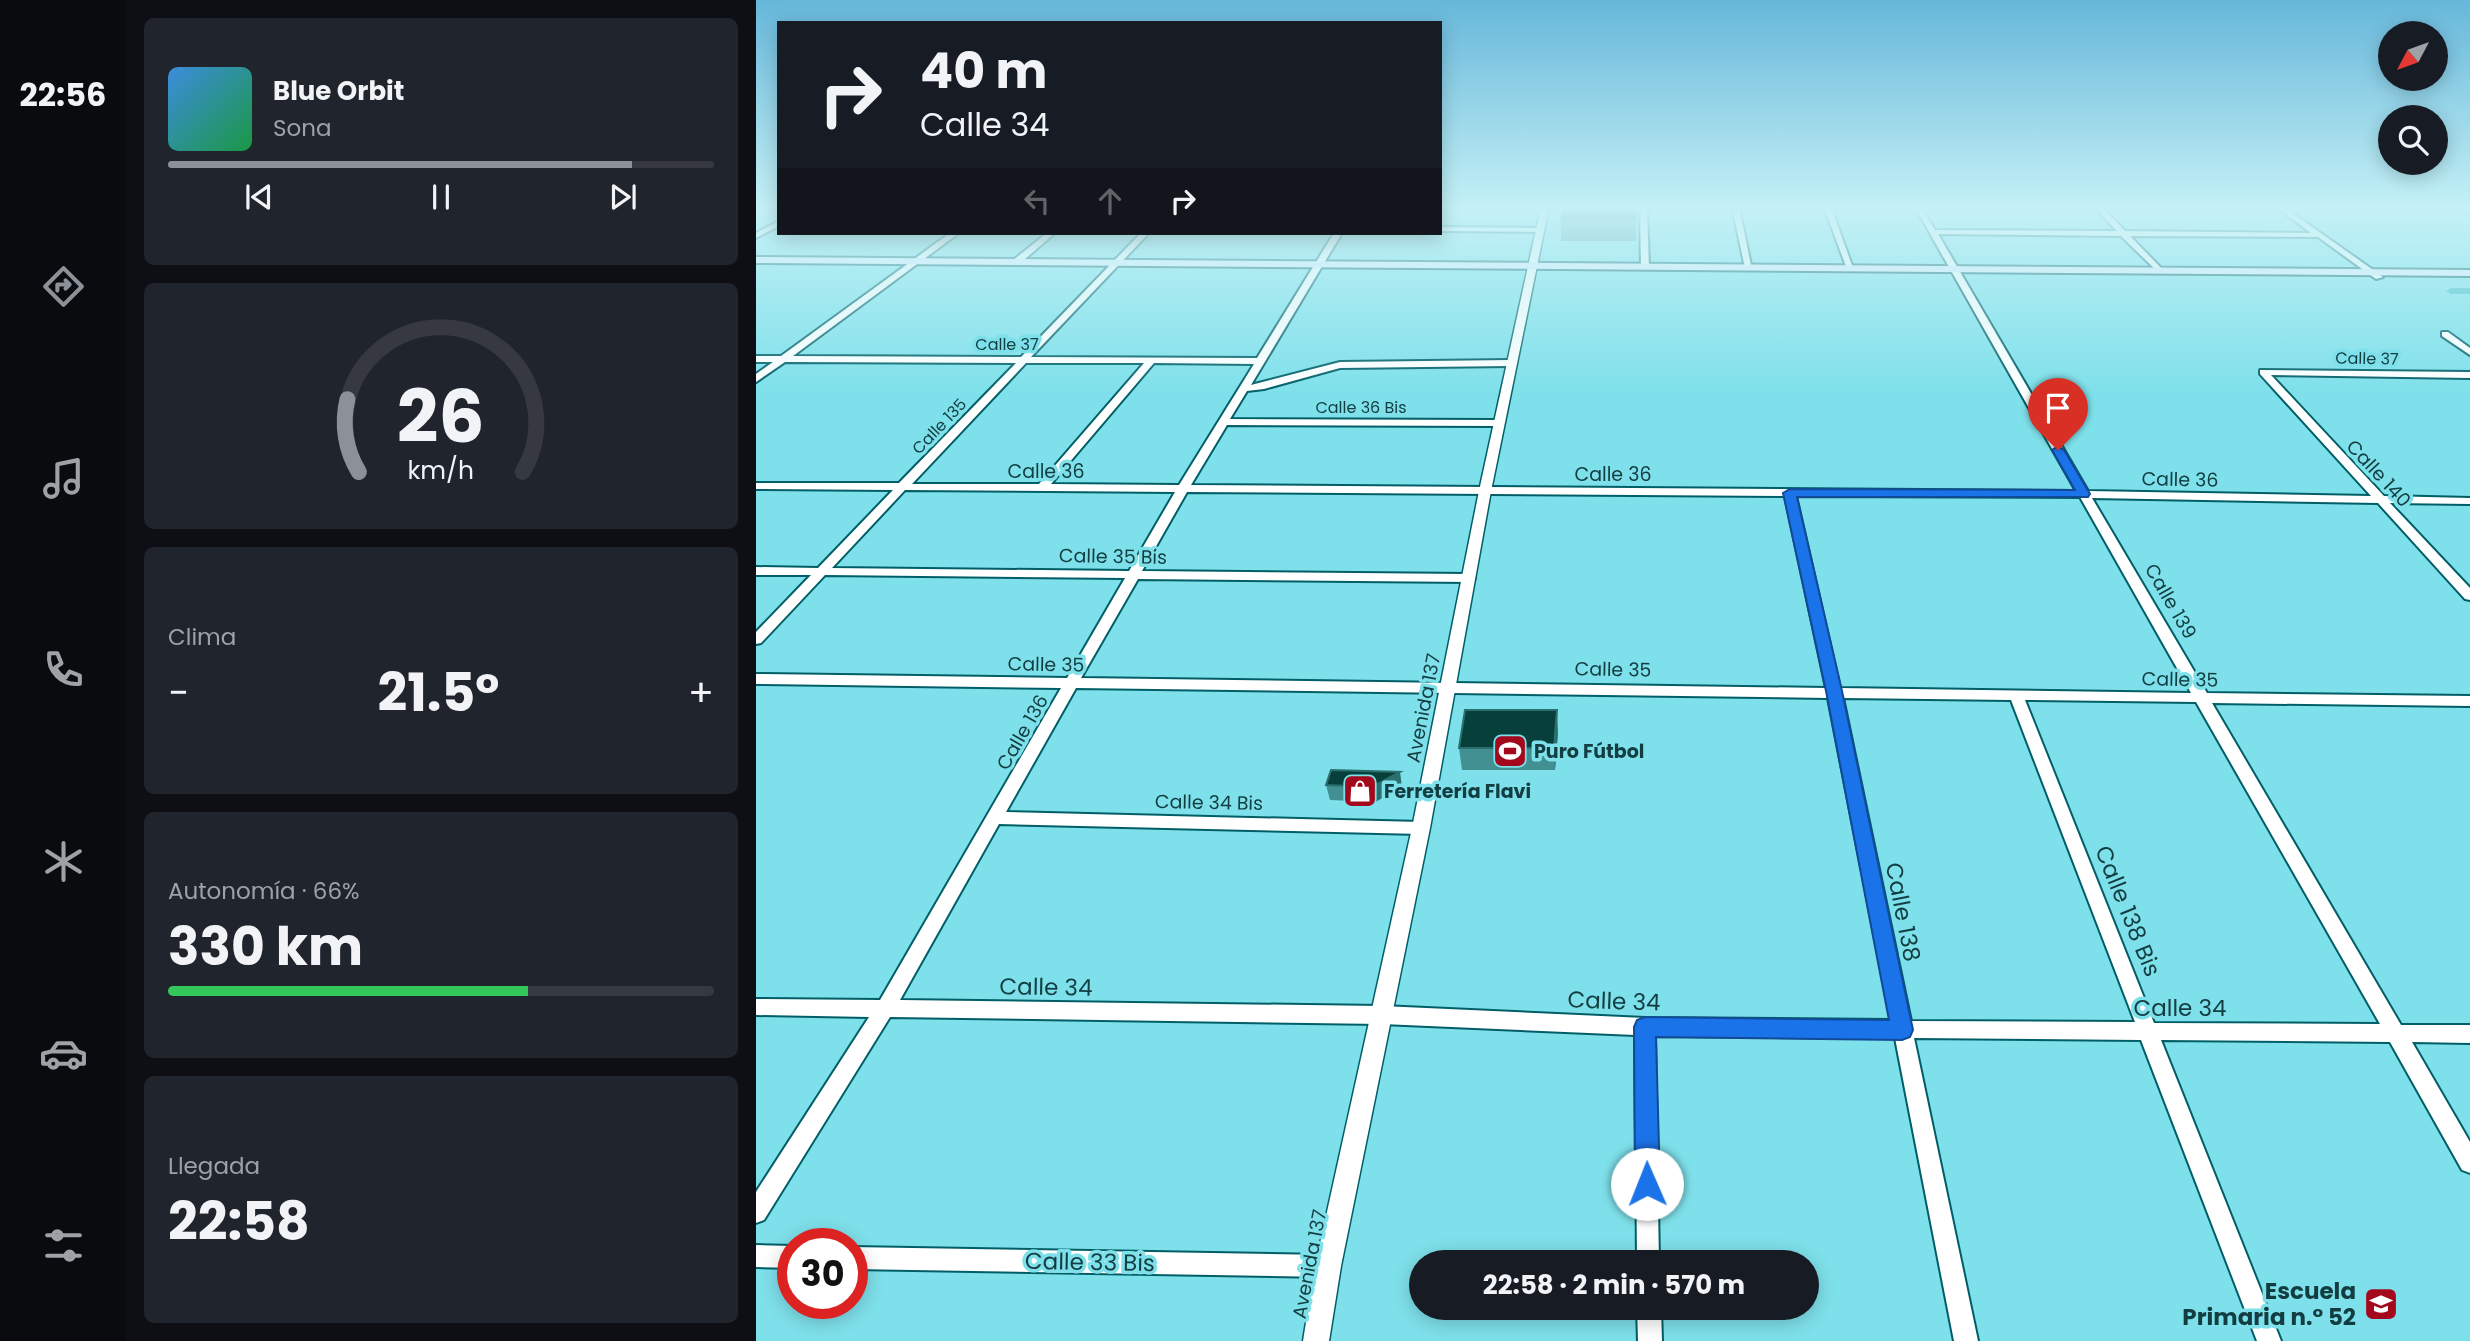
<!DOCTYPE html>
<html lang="es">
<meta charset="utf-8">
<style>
:root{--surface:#171b24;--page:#20242c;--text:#f1f3f6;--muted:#9ea1a6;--line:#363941;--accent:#8c9099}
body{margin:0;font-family:Poppins,sans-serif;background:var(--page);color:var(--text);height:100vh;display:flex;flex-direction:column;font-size:26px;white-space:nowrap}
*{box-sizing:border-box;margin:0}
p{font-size:23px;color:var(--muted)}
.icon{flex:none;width:38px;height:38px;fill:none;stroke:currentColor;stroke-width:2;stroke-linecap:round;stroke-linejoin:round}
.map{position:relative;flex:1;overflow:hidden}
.drawer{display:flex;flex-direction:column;gap:18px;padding:18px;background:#0d0f14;width:630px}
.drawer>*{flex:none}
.hud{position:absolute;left:21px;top:21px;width:665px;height:214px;border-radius:0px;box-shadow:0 4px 18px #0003;background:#171b24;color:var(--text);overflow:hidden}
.needle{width:46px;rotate:229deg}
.buttons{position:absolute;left:1622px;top:21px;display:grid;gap:14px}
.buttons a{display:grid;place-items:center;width:70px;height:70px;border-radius:50%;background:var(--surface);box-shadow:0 4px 18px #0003;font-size:35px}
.speed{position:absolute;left:21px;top:1228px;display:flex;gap:14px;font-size:35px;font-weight:700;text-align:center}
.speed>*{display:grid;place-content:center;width:91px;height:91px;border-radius:50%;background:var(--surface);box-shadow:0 4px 18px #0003;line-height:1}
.speed .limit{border:10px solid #d22;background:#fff;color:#111}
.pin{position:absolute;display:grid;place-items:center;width:60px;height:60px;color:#fff;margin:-72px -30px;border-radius:50% 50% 50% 0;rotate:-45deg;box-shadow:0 0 7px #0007}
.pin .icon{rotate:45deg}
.me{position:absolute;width:77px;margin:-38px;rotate:359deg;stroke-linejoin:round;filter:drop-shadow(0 0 5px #0008)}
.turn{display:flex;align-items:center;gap:24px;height:147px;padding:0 28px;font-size:32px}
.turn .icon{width:91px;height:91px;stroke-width:2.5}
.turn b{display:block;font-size:49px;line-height:60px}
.lanes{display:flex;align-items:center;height:66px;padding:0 28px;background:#0003;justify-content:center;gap:35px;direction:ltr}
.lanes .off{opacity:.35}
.big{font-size:52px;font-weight:700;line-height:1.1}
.drawer .card{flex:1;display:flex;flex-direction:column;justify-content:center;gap:10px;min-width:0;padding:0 24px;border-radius:10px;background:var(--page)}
.drawer .dial{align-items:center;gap:0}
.dial svg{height:182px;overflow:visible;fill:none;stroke:var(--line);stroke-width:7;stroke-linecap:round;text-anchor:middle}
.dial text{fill:var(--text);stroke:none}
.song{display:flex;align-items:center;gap:21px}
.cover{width:84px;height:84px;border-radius:10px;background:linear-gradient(135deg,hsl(210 70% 55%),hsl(140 70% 35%))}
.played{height:7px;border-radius:4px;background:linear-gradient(90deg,var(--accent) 85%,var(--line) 85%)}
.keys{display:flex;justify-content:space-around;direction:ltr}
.heat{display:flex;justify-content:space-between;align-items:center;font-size:38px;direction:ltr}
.charge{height:10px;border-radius:5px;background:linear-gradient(90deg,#34c759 66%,var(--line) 0)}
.trip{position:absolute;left:653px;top:1250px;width:410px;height:70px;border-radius:35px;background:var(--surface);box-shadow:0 4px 18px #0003;font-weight:700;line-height:70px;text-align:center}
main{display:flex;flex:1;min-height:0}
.menu{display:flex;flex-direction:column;width:126px;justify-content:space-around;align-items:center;background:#090b0e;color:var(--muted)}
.menu .icon{width:49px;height:49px}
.menu .current{color:var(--accent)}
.menu b{font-size:32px;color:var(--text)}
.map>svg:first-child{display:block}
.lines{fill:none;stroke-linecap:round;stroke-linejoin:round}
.canal{fill:#43bbc6;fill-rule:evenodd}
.minor-casing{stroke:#025e66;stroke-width:4}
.tertiary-casing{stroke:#025e66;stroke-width:3}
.secondary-casing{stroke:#025e66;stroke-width:4}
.minor{fill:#fff;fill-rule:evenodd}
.tertiary{fill:#fff;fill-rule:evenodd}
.secondary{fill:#e6eefe;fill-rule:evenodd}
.wall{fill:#429092}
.shaded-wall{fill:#2b706f}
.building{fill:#07403a;stroke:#2b706f;stroke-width:2}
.route{fill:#1a73e8;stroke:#114b97;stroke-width:2}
.labels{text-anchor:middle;stroke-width:7;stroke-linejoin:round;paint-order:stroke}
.far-street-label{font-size:16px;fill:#123d41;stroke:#7ee0ea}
.street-label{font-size:19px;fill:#123d41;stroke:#7ee0ea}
.poi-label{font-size:19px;font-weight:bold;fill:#123d41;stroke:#7ee0ea;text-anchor:start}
.near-street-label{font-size:23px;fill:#123d41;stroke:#7ee0ea}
.near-poi-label{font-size:23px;font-weight:bold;fill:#123d41;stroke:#7ee0ea;text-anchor:end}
</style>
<main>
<nav class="menu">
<b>22:56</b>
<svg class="icon current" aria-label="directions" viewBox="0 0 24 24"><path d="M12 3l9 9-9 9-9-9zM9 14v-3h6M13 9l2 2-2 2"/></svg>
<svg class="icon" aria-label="music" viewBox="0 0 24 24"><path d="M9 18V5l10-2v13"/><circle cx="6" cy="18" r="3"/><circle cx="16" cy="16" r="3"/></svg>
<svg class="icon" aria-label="phone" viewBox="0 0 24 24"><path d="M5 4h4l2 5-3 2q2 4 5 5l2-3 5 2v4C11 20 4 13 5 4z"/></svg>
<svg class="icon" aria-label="climate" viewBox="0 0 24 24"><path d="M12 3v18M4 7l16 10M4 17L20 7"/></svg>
<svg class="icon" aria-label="car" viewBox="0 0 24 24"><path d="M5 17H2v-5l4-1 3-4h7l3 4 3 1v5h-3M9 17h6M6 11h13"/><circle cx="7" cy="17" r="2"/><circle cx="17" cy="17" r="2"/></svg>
<svg class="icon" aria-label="filters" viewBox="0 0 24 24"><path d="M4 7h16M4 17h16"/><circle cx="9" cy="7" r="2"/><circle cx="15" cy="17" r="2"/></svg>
</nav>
<section class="drawer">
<div class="card">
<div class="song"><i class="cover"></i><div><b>Blue Orbit</b><p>Sona</p></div></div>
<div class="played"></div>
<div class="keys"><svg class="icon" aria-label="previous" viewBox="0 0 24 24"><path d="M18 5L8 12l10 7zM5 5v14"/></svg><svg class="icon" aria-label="pause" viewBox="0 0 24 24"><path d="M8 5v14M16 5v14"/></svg><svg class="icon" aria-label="next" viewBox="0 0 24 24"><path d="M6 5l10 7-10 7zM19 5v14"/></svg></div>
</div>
<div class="card dial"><svg viewBox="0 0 100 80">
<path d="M14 69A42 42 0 1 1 86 69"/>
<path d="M14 69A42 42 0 0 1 9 37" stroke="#8c9099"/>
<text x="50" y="56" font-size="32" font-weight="700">26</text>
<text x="50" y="72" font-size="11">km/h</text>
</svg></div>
<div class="card"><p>Clima</p>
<div class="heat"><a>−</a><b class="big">21.5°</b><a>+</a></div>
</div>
<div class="card"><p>Autonomía · 66%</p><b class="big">330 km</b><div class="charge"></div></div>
<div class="card"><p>Llegada</p><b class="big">22:58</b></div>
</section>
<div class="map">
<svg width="1714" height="1341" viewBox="0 0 1714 1341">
<rect width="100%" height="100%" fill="#7ee0ea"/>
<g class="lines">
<!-- canal -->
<path class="canal" d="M 1714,288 L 1714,294 L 1695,294 L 1690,291 L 1695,288 Z"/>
<!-- minor casing -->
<g class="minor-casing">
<g id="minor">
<path d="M 884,207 L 891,207 L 893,267 L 889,269 L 885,267 Z"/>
<path d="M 976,207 L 983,207 L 996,270 L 989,268 Z"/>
<path d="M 1068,207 L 1075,207 L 1098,271 L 1091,269 Z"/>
<path d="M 1159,207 L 1165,207 L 1179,230 L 1361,231 L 1338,207 L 1346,207 L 1369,231 L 1555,233 L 1520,207 L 1528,207 L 1627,277 L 1620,279 L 1562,237 L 1374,236 L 1406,269 L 1407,271 L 1403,273 L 1365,236 L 1182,234 L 1332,491 L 1615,496 L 1504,374 L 1504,370 L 1714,372 L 1714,378 L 1515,375 L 1628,496 L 1714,498 L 1714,504 L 1634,503 L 1714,588 L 1714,600 L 1709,599 L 1622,503 L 1336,498 L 1451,693 L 1714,696 L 1714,706 L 1456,703 L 1645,1025 L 1714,1025 L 1714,1043 L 1656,1042 L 1714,1142 L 1714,1173 L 1706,1170 L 1634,1042 L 1405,1040 L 1525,1341 L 1501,1341 L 1385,1040 L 1158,1038 L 1222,1341 L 1198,1341 L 1139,1038 L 899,1036 L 903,1262 L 881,1262 L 879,1035 L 626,1024 L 134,1017 L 8,1220 L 0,1223 L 0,1192 L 113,1017 L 0,1015 L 0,999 L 124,1000 L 305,688 L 0,684 L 0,674 L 311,678 L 369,578 L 69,575 L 5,643 L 0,644 L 0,632 L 55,575 L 0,575 L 0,567 L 62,568 L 137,490 L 0,489 L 0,483 L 143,483 L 260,363 L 29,362 L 0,382 L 0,374 L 17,362 L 0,362 L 0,356 L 25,356 L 194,233 L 203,233 L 37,356 L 265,357 L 385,233 L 393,233 L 275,357 L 501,358 L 578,233 L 586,233 L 495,385 L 584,362 L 755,360 L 760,363 L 755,366 L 584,368 L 508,389 L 491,391 L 474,419 L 743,420 L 748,423 L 743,426 L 471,425 L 435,485 L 1320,491 ZM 270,363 L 388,363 L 283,484 L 156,484 ZM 398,363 L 498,364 L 423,485 L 295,484 ZM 149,490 L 419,492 L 373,571 L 76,568 ZM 431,492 L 1029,496 L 1070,688 L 325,678 L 382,579 L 713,582 L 719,578 L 713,574 L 386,571 ZM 1040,496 L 1324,497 L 1435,693 L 1084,688 ZM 320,688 L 1072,698 L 1135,1020 L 889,1018 L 626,1006 L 144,1000 L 243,824 L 665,834 L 671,832 L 673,828 L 671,824 L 665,822 L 250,812 ZM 1087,698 L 1255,700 L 1379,1022 L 1155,1021 ZM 1269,700 L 1440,702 L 1624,1024 L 1398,1023 Z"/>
<path d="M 1702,207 L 1714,208 L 1714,213 L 1703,209 Z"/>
<path d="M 23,221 L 23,226 L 0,238 L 0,233 Z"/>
<path d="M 684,227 L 784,228 L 788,230 L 784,232 L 684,231 Z"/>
<path d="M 291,233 L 299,233 L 262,265 L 256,265 L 256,261 Z"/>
<path d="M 1686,332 L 1692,332 L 1714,348 L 1714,355 L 1686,336 Z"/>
<path d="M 0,1245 L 37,1246 L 37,1268 L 0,1267 Z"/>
<path d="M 96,1247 L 572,1255 L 580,1258 L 583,1266 L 580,1274 L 572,1277 L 96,1269 Z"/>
<path d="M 881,1307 L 905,1307 L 906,1341 L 882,1341 Z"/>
</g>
</g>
<!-- tertiary casing -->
<g class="tertiary-casing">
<path id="tertiary" d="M 785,207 L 793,207 L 735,491 L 674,828 L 585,1266 L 573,1341 L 547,1341 L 559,1266 L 656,828 L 723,491 Z"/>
</g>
<!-- secondary casing -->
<g class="secondary-casing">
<path id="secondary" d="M 0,257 L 1714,270 L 1714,276 L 0,263 Z"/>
</g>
<!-- minor -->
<use href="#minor" class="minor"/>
<!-- tertiary -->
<use href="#tertiary" class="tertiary"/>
<!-- secondary -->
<use href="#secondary" class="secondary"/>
</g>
<!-- wall -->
<g class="wall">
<path d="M 880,207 L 880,241 L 805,241 L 805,220 Z"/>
<path d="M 802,732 L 799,770 L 706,770 L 703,748 Z"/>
<path d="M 570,785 L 646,787 L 619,802 L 574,800 Z"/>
</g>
<!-- shaded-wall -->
<g class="shaded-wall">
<path d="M 801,710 L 802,732 L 799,770 L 798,748 Z"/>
<path d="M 644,772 L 646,787 L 619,802 L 616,787 Z"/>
</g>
<!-- building -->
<g class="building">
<path d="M 807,207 L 880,207 L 880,220 L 805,220 Z"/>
<path d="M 709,710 L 801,710 L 798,748 L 703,748 Z"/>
<path d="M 575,770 L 644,772 L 616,787 L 570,785 Z"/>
</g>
<!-- sky -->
<linearGradient id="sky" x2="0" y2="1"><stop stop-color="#66b7da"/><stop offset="0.53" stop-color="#c5f1f6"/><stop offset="1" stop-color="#c5f1f6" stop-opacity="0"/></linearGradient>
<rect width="1714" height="394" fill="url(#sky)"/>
<!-- route -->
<path class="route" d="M 1302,446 L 1308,450 L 1334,494 L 1332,497 L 1041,497 L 1086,691 L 1157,1030 L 1154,1037 L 1146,1040 L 900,1037 L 904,1184 L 900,1192 L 891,1196 L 883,1192 L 879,1184 L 878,1027 L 881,1020 L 889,1017 L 1133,1020 L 1070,691 L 1027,493 L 1034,489 L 1319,490 L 1296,450 Z"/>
<!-- icons -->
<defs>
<g id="stadium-square" transform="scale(1.75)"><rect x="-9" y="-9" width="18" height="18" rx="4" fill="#a3081d" stroke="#7ee0ea"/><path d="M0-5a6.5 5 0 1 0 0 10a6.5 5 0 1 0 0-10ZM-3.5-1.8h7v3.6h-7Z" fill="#fff"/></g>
<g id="shop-square" transform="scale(1.75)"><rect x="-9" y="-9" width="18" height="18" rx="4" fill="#a3081d" stroke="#7ee0ea"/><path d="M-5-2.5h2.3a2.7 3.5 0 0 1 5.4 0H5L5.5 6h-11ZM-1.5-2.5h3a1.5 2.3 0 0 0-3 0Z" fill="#fff"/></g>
<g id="school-square" transform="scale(1.75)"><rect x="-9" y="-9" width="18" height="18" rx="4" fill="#a3081d" stroke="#7ee0ea"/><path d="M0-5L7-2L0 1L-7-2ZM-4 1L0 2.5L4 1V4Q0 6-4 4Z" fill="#fff"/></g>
</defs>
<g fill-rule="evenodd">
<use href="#stadium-square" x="754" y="751"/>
<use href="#shop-square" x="604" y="791"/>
<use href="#school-square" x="1625" y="1304"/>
</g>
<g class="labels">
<!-- far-street labels -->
<g class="far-street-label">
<text x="251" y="350">Calle 37</text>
<text transform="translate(1611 358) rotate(1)" y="6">Calle 37</text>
<text x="605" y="413">Calle 36 Bis</text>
<text transform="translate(183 426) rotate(-46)" y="6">Calle 135</text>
</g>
<!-- street labels -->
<g class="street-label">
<text x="290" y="478">Calle 36</text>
<text transform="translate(1623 473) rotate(47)" y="7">Calle 140</text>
<text x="857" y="481">Calle 36</text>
<text transform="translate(1424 479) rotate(1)" y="7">Calle 36</text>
<text transform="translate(357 556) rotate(1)" y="7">Calle 35 Bis</text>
<text transform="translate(1415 601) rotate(60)" y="7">Calle 139</text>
<text transform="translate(290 664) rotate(1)" y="7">Calle 35</text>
<text transform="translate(857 669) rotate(1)" y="7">Calle 35</text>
<text transform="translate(1424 679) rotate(1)" y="7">Calle 35</text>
<text transform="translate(667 708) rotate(-79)" y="7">Avenida 137</text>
<text transform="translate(266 732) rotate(-60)" y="7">Calle 136</text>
<text transform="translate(453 802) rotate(1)" y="7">Calle 34 Bis</text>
<text transform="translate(553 1264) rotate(-79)" y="7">Avenida 137</text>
</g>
<!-- poi labels -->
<g class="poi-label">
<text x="778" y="758">Puro Fútbol</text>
<text x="628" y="798">Ferretería Flavi</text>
</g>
<!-- near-street labels -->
<g class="near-street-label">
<text transform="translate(1372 911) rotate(68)" y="8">Calle 138 Bis</text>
<text transform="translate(1147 912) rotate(79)" y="8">Calle 138</text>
<text transform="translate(290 987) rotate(1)" y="8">Calle 34</text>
<text transform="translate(858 1001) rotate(2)" y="8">Calle 34</text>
<text x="1424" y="1016">Calle 34</text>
<text transform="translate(334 1262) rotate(1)" y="8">Calle 33 Bis</text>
</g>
<!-- near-poi labels -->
<g class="near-poi-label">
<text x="1600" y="1299">Escuela<tspan x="1600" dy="26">Primaria n.° 52</tspan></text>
</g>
</g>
</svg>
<div class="buttons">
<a><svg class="needle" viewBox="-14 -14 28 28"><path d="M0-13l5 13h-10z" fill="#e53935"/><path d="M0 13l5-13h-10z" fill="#9ea1a6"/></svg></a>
<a><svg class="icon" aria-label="search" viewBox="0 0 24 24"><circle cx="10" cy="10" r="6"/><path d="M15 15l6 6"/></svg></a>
</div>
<div class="speed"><div class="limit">30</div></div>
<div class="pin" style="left:1302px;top:450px;background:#d93025"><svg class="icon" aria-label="arrive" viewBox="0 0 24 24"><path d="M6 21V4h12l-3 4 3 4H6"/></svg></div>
<svg class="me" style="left:891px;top:1184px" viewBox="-20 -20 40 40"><circle r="19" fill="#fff"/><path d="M0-13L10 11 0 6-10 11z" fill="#1a73e8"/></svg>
<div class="trip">22:58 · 2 min · 570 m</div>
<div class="hud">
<div class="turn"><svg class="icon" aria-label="right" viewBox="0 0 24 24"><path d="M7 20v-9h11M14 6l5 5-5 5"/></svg><div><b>40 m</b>Calle 34</div></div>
<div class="lanes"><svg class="icon off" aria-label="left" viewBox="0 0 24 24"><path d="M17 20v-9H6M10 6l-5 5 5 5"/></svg><svg class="icon off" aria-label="ahead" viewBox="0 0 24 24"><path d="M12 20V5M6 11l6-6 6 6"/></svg><svg class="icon" aria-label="right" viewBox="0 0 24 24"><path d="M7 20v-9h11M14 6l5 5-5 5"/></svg></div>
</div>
</div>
</main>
